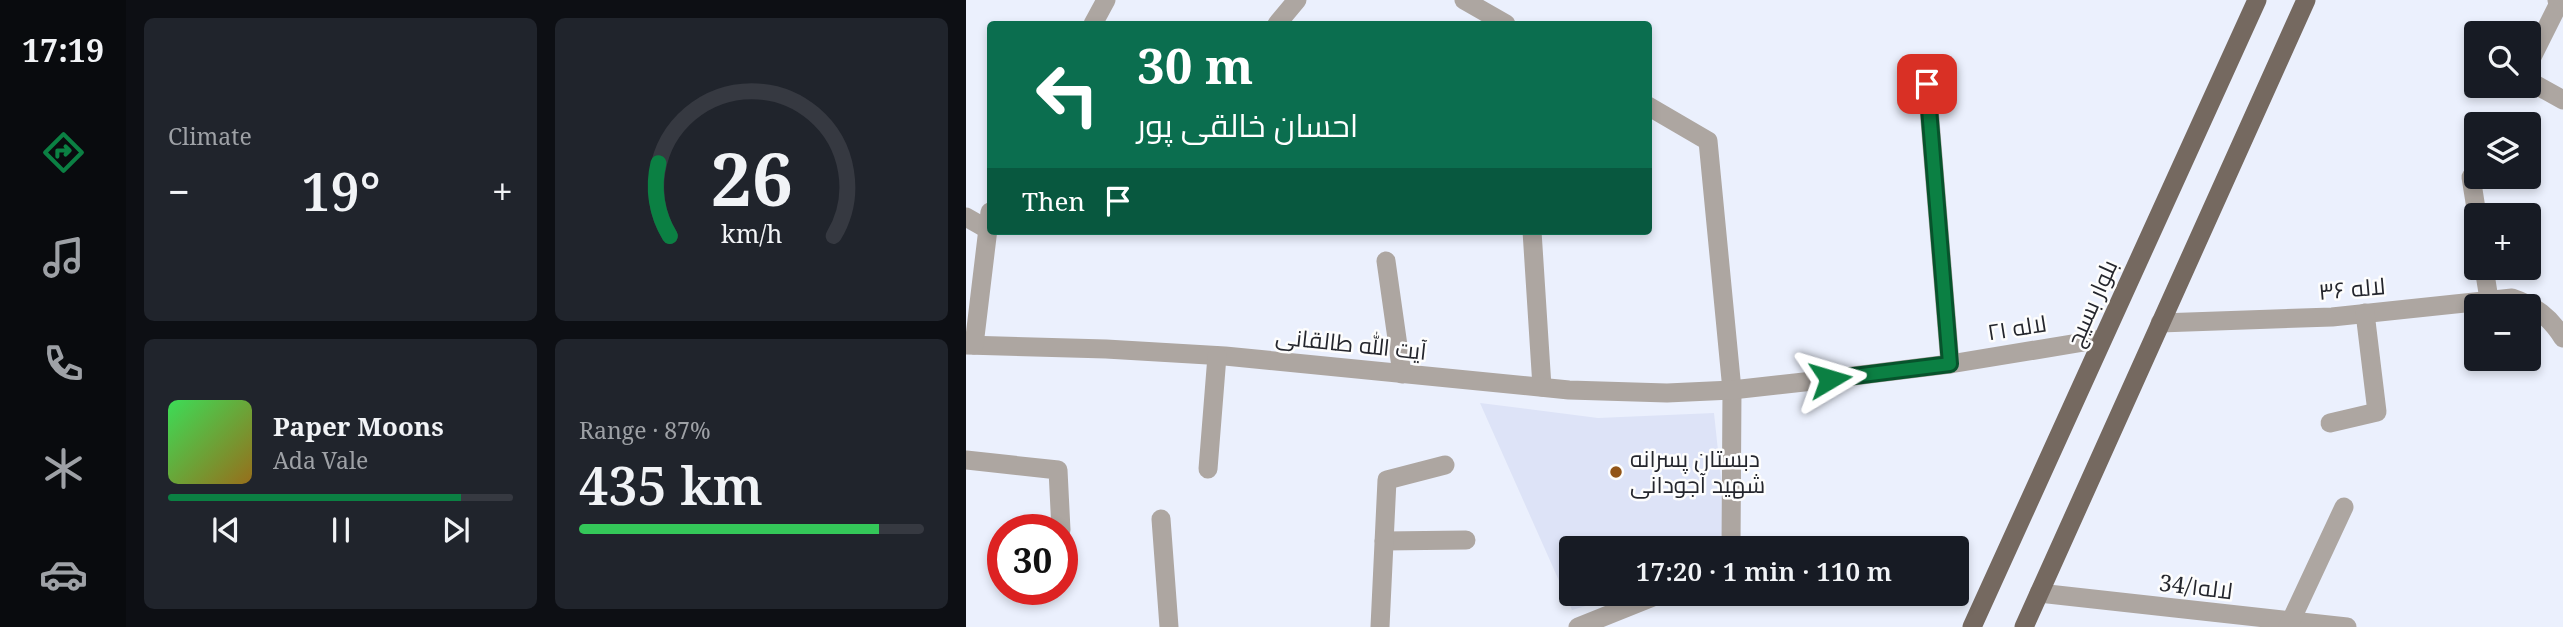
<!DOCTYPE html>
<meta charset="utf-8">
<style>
:root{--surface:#171b24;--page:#20242c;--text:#f1f3f6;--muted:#9ea1a6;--line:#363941;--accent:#0b8043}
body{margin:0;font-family:"Noto Serif",Cairo,serif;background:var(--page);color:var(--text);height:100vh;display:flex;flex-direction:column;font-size:26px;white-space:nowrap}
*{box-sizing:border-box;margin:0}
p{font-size:23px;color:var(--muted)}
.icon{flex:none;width:38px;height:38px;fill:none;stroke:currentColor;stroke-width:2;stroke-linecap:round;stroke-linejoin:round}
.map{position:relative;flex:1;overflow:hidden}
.details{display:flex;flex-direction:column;gap:18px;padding:18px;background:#0d0f14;width:840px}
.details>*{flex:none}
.top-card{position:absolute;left:21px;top:21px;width:665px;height:214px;border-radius:7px;box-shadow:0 4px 10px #0003;background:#0b6e4f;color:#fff;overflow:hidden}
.fabs{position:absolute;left:1498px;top:21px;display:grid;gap:14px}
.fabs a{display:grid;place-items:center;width:77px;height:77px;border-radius:7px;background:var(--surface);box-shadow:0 4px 10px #0003;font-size:35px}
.speed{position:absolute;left:21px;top:514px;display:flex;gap:14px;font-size:35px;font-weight:700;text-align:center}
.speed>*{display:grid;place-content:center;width:91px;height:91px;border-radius:50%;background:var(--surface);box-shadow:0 4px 10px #0003;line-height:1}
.speed .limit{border:10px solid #d22;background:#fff;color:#111}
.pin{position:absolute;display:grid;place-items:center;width:60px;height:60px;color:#fff;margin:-30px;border-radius:14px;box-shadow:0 4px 10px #0006}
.me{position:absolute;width:77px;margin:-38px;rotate:83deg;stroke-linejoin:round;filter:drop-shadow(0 0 5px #0008)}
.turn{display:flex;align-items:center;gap:24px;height:147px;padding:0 35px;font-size:32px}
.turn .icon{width:91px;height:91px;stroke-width:2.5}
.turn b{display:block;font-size:49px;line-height:60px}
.then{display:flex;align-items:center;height:66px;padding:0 35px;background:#0003;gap:14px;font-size:26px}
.big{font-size:52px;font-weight:600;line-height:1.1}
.details .widget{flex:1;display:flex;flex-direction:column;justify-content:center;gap:10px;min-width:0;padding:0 24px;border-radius:10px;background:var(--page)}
.details .dial{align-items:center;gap:0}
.dial svg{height:182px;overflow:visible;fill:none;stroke:var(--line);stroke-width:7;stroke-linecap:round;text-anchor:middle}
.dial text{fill:var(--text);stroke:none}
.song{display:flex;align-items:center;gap:21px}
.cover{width:84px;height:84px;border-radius:10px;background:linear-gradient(135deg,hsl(130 70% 55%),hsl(40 70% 35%))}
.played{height:7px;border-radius:4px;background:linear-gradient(90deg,var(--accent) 85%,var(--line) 85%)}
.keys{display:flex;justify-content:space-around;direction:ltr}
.heat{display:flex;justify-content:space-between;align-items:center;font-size:38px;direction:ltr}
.charge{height:10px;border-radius:5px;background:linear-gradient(90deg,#34c759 87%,var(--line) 0)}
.details .tiles{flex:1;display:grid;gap:18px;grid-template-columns:repeat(2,1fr)}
.trip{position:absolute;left:593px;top:536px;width:410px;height:70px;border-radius:7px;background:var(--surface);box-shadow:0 4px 10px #0003;font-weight:600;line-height:70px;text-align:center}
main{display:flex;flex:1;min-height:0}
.tabs{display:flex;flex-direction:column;width:126px;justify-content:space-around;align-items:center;background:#090b0e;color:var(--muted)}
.tabs .icon{width:49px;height:49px}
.tabs .active{color:var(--accent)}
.tabs b{font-size:32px;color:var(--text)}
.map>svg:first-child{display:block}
.built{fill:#dde3f7}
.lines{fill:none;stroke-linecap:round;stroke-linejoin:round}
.minor{stroke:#ada6a1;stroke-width:19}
.primary{stroke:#756960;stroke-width:19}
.route-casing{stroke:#07532c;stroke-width:18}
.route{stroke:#0b8043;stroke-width:12}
.poi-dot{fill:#915418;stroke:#fdfdfd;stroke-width:2.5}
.labels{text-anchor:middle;stroke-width:5;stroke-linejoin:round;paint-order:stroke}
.street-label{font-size:23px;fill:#24262d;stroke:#fdfdfd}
.poi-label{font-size:23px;fill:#24262d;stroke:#fdfdfd;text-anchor:start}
</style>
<main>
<nav class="tabs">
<b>17:19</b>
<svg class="icon active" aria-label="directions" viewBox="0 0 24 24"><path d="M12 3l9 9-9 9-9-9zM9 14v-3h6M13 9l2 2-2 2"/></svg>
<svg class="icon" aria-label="music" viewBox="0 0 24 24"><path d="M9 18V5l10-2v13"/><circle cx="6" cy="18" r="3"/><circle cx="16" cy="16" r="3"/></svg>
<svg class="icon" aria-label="phone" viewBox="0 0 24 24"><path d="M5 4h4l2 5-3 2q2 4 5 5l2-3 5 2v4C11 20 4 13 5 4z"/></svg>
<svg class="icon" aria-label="climate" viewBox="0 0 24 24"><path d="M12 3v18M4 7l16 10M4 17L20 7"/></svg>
<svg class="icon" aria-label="car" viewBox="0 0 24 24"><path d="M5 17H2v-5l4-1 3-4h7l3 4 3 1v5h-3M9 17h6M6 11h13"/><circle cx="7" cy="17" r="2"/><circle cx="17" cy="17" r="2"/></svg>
</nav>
<section class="details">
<div class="tiles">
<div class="widget"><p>Climate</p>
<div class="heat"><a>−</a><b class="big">19°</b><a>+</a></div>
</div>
<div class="widget dial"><svg viewBox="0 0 100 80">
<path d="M14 69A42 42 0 1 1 86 69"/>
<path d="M14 69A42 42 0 0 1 9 37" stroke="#0b8043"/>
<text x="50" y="56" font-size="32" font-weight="700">26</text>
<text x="50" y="72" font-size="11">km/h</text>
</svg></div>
<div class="widget">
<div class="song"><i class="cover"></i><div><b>Paper Moons</b><p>Ada Vale</p></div></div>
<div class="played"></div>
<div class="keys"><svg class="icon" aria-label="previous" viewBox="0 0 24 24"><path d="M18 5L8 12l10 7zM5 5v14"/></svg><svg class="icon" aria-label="pause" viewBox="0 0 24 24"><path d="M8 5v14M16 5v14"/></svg><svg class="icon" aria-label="next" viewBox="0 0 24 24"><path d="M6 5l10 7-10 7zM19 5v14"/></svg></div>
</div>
<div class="widget"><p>Range · 87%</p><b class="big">435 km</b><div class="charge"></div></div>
</div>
</section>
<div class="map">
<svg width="1597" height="627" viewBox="0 0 1597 627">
<rect width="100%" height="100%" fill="#ebf0fd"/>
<!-- built -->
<path class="built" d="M 514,403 L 632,418 L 748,413 L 760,526 L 750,548 L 606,548 L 606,593 L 665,593 L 606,610 Z"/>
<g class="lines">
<!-- minor -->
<g class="minor">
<path d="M 498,0 L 540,24"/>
<path d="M 127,24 L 140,0"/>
<path d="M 311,24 L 331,0"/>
<path d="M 1563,63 L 1592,5 L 1591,0"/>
<path d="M 1563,81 L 1597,100"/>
<path d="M 961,84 L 984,364"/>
<path d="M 682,106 L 742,141 L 766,390 L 765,548"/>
<path d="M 1505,177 L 1511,215"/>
<path d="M 0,217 L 21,229"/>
<path d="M 566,231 L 576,387"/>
<path d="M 420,261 L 436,374"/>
<path d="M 1518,268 L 1523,299"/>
<path d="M 1194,323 L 1366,317 L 1546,298 C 1569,306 1584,317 1597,338"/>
<path d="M 0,345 L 140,349 L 259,356 L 603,390 L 701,393 L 766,390 L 847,381 L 984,364 L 1136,339"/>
<path d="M 8,345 L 24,212"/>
<path d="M 1364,423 L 1411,412 L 1399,313"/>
<path d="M 0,460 L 92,470 L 95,530"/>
<path d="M 242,469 L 251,356"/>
<path d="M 195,519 L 203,627"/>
<path d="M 418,541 L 500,540"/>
<path d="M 1073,593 L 1381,627"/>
<path d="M 414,627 L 421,480 L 479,465"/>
<path d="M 612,627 L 697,593"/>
<path d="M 1322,627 L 1378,507"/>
</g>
<!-- primary -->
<g class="primary">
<path d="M 1006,627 L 1291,0"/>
<path d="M 1058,627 L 1340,0"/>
</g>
</g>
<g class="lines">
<!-- route casing -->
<g class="route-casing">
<path id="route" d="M 864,379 L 984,364 L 961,84"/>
</g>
<!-- route -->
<use href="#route" class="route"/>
</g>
<!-- markers -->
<circle class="poi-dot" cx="650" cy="472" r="7"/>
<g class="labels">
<!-- street labels -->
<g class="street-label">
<text transform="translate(1386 289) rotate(-5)" y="8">لاله ۳۶</text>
<text transform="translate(1126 303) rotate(-66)" y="8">بلوار بسیج</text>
<text transform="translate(1051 328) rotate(-9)" y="8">لاله ۲۱</text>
<text transform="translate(385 344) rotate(6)" y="8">آیت الله طالقانی</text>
<text transform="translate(1230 587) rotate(7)" y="8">لاله34/۱</text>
</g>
<!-- poi labels -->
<g class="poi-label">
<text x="664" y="467">دبستان پسرانه<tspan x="664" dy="26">شهید آجودانی</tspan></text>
</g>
</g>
</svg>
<div class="fabs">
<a><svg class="icon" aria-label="search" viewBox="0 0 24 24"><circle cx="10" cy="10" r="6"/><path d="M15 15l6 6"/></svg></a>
<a><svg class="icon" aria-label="layers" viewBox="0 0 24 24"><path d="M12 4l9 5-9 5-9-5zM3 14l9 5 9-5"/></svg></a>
<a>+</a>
<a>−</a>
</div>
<div class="speed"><div class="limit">30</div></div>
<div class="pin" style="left:961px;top:84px;background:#d93025"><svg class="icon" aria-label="arrive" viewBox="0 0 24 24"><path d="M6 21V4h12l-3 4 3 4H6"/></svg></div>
<svg class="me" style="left:864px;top:379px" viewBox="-20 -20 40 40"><path d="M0-17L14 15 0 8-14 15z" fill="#0b8043" stroke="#fff" stroke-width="4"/></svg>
<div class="trip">17:20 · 1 min · 110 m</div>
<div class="top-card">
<div class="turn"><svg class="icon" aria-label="left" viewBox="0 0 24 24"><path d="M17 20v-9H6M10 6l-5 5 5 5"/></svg><div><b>30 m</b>احسان خالقی پور</div></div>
<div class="then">Then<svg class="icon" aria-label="arrive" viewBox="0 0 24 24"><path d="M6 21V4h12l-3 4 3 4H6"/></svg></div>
</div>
</div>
</main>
